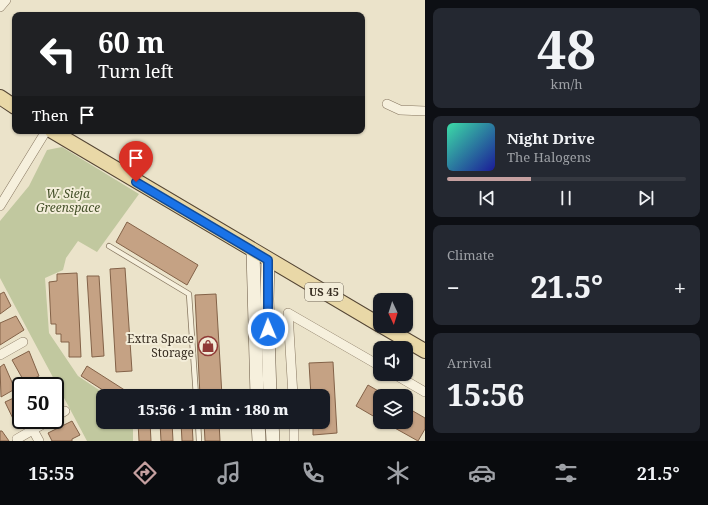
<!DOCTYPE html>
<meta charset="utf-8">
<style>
:root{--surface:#171b24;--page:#242831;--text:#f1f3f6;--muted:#9ea1a6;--line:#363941;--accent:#c5a0a0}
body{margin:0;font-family:"Noto Serif",serif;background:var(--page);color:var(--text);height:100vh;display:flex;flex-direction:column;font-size:15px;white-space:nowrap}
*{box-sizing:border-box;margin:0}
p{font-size:13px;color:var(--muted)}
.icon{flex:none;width:22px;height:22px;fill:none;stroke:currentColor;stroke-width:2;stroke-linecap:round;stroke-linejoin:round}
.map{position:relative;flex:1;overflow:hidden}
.panel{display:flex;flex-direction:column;gap:8px;padding:8px;background:#0d0f14;width:283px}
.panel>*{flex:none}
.guide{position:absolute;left:12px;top:12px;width:353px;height:122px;border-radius:8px;box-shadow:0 1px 3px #0004;background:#202124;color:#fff;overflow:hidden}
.needle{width:26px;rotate:176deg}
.controls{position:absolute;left:373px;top:293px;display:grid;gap:8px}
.controls a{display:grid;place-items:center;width:40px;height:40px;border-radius:8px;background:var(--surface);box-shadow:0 1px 3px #0004;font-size:20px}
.speed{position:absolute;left:12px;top:377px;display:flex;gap:8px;font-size:20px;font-weight:700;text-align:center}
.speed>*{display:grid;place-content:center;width:52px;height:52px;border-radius:50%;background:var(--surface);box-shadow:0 1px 3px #0004;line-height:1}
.speed .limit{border:2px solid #111;border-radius:6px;background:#fff;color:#111}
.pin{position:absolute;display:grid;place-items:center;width:34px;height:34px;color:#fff;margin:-41px -17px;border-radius:50% 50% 50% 0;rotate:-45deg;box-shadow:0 0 4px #0007}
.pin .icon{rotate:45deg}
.me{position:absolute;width:44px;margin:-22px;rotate:359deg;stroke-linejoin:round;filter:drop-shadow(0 0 3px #0008)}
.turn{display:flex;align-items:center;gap:14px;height:84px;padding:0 20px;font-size:18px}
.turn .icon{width:52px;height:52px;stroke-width:2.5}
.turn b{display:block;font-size:28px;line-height:34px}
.then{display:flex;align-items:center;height:38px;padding:0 20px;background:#0003;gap:8px;font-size:15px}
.big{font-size:30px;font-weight:800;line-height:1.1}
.panel .widget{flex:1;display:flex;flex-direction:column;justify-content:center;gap:6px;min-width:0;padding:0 14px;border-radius:8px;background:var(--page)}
.panel .dial{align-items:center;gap:0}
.dial b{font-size:52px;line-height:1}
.song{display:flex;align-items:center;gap:12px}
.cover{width:48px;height:48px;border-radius:6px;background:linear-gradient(135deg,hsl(160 70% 55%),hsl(240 70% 35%))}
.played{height:4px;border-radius:2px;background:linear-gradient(90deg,var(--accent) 35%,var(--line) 35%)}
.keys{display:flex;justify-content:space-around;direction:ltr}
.heat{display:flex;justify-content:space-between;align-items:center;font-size:22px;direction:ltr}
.trip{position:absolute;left:96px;top:389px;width:234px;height:40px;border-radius:8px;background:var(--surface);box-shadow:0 1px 3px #0004;font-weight:800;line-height:40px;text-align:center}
.menu{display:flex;height:64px;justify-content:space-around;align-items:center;background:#090b0e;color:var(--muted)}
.menu .icon{width:28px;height:28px}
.menu .active{color:var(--accent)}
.menu b{font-size:18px;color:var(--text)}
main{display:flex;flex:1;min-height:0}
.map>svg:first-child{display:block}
.green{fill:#c1c89f}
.building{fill:#c5a284;stroke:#836248}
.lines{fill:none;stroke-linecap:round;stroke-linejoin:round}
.service-casing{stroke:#867660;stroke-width:6}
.minor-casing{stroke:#867660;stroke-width:10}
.secondary-casing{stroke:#685743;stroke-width:14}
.primary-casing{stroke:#544534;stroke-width:16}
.service{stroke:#f6f0dd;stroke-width:4.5}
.minor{stroke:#f6f0dd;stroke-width:9}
.secondary{stroke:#f6f0dd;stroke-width:13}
.primary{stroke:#e9d8a7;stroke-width:14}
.route-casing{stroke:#114b97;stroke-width:10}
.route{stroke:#1a73e8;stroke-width:7}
.labels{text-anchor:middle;stroke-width:4;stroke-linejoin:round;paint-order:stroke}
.shield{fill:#f3edd9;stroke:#706759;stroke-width:1}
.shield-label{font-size:11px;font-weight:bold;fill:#382e22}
.park-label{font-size:12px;font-style:italic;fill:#46522b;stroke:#f3edd9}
.poi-label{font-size:12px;fill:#382e22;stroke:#f3edd9;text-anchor:end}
</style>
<main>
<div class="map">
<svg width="425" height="441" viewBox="0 0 425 441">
<rect width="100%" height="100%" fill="#ebe3ca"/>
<!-- green -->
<path class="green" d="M 62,147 L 139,194 L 97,252 L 78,241 L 66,258 L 63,270 L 45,278 L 49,333 L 78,376 L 108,396 L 103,396 L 103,422 L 133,422 L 133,441 L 87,441 L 0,278 L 0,221 L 29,186 L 47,150 Z"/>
<!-- building -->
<g class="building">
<path d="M 127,222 L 198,265 L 187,285 L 116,242 Z"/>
<path d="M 125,268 L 132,371 L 116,372 L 110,269 Z"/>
<path d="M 77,273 L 81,357 L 69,357 L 69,342 L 61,342 L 61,334 L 56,334 L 56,324 L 51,324 L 49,282 L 57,281 L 57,274 Z"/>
<path d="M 87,276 L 99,276 L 104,356 L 92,357 Z"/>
<path d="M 4,292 L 11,306 L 0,314 L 0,294 Z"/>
<path d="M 216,294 L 222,396 L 200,396 L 195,295 Z"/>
<path d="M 16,316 L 24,330 L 0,345 L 0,323 Z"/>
<path d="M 29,351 L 39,376 L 25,383 L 12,360 Z"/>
<path d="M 333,362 L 337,433 L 313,435 L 313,422 L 323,422 L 323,396 L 311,396 L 309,363 Z"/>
<path d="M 4,364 L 15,389 L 1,397 L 0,367 Z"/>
<path d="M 87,366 L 134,396 L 112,396 L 81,376 Z"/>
<path d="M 368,385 L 387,396 L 380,396 L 380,420 L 356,406 Z"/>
<path d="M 20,395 L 21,420 L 30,420 L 17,427 L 5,402 Z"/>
<path d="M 406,407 L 425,418 L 425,429 L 418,441 L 384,422 L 406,422 Z"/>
<path d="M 72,421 L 80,435 L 72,439 L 72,441 L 52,441 L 48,433 Z"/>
<path d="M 138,422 L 150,422 L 151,441 L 139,441 Z"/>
<path d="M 160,422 L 172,422 L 173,441 L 161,441 Z"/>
<path d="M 181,422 L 192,422 L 193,441 L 182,441 Z"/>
<path d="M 204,422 L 219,422 L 220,441 L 205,441 Z"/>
<path d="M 0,431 L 2,431 L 9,441 L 0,441 Z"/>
</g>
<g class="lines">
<!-- service casing -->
<g class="service-casing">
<g id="service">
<path d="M 109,246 L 189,294 L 196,396"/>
<path d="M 198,422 L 199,441"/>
</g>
</g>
<!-- minor casing -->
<g class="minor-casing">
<g id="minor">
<path d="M 0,7 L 6,0"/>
<path d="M 387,104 L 400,110 L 425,111"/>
<path d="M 0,206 L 46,131"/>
<path d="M 0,355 L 23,342"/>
<path d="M 394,374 L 425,392"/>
<path d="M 293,396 L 288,313 L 380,366"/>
<path d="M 55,417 L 65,411"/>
<path d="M 294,422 L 294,441"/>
<path d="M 33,430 L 39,441"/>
<path d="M 18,441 L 17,439 L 50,420"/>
</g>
</g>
<!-- secondary casing -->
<g class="secondary-casing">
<g id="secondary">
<path d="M 253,251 L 257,396"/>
<path d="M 268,260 L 267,299 L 270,396"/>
<path d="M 258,422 L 259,441"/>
<path d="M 272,422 L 273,441"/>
</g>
</g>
<!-- primary casing -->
<g class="primary-casing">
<g id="primary">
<path d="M 0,97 L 15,107"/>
<path d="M 52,131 L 380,325"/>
<path d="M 382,326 L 425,351"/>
</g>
</g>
<!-- service -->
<use href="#service" class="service"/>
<!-- minor -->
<use href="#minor" class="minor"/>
<!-- secondary -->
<use href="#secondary" class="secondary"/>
<!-- primary -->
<use href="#primary" class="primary"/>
</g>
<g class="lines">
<!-- route casing -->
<g class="route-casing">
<path id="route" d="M 136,182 L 268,260 L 268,329"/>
</g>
<!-- route -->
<use href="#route" class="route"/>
</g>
<!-- icons -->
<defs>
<g id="shop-ring" transform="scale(1)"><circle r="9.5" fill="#f3edd9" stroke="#8f3a36" stroke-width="1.5"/><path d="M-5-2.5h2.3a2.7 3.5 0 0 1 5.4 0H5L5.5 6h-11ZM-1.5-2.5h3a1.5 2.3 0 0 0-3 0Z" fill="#8f3a36"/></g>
</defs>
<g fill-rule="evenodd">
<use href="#shop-ring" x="208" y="346"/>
</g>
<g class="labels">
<!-- shield labels -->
<rect class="shield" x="305" y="283" width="38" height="18" rx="3"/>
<g class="shield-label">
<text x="324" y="296">US 45</text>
</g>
<!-- park labels -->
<g class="park-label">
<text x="68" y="198">W. Sieja<tspan x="68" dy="14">Greenspace</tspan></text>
</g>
<!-- poi labels -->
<g class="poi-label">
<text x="194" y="343">Extra Space<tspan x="194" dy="14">Storage</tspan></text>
</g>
</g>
</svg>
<div class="controls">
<a><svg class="needle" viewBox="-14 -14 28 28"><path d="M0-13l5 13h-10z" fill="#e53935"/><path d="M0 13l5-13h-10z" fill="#9ea1a6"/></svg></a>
<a><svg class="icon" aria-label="sound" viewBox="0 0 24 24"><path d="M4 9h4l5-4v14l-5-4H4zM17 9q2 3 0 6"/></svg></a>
<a><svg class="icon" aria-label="layers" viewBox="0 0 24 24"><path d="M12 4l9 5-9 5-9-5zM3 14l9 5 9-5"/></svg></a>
</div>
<div class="speed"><div class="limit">50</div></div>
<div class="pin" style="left:136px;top:182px;background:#d93025"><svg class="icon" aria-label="arrive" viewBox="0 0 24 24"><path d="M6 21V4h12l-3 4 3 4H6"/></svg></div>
<svg class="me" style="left:268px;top:329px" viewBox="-20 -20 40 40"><circle r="17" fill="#1a73e8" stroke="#fff" stroke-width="3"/><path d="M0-11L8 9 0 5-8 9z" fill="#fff"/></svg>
<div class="trip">15:56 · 1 min · 180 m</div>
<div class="guide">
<div class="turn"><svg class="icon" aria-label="left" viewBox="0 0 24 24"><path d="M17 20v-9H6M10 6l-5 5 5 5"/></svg><div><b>60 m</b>Turn left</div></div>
<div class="then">Then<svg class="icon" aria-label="arrive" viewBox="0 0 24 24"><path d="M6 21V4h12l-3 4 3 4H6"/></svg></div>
</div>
</div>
<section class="panel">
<div class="widget dial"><b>48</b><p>km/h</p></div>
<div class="widget">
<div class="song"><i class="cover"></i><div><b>Night Drive</b><p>The Halogens</p></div></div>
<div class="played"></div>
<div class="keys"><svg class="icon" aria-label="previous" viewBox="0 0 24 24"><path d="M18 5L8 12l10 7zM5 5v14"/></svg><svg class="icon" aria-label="pause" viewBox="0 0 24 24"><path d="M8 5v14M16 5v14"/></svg><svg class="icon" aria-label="next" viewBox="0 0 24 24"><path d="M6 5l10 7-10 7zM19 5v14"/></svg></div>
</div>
<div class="widget"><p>Climate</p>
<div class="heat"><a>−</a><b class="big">21.5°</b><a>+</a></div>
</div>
<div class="widget"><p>Arrival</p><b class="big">15:56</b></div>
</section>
</main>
<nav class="menu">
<b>15:55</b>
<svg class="icon active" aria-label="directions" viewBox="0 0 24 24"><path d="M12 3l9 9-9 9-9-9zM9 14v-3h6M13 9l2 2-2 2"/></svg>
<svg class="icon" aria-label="music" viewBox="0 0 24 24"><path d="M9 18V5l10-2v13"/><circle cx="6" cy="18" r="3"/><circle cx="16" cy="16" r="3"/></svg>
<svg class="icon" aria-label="phone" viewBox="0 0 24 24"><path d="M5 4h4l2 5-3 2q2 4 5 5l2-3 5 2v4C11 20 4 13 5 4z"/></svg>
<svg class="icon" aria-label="climate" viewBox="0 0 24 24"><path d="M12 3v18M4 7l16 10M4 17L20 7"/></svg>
<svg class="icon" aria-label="car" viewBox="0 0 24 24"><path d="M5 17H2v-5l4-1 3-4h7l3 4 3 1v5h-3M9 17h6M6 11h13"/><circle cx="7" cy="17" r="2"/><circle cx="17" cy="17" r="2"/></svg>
<svg class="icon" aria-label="filters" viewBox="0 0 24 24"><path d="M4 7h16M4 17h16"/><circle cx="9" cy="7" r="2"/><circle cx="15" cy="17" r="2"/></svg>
<b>21.5°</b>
</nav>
